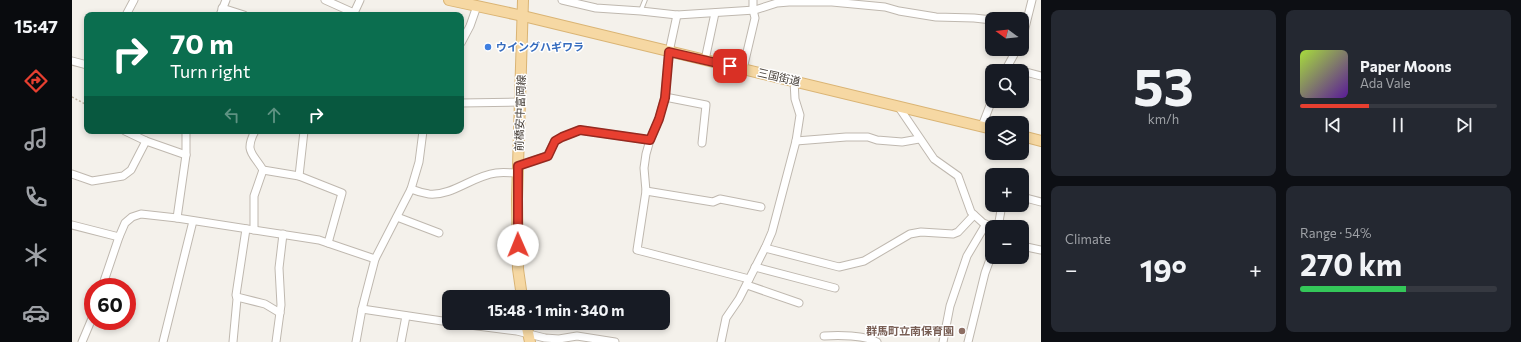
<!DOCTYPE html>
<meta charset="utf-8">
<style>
:root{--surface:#171b24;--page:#242831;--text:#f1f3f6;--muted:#9ea1a6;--line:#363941;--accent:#e73f30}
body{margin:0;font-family:Commissioner,"Noto Sans JP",sans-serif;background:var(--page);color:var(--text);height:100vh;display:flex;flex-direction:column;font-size:15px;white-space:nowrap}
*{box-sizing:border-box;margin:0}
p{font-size:13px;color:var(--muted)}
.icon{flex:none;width:22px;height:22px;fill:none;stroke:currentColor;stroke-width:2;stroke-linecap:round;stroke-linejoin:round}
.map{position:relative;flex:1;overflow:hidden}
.drawer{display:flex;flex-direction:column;gap:10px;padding:10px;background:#0d0f14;width:480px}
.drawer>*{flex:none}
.hud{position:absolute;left:12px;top:12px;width:380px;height:122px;border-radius:8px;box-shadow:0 2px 6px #0003;background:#0b6e4f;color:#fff;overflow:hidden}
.needle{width:26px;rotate:285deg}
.tools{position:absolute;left:913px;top:12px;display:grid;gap:8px}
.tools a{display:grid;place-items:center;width:44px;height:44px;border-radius:8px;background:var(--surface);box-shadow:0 2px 6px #0003;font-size:20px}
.speed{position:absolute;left:12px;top:278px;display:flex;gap:8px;font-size:20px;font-weight:700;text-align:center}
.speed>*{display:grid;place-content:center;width:52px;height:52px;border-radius:50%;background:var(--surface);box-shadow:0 2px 6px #0003;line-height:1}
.speed .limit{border:6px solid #d22;background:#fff;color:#111}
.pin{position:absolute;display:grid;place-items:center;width:34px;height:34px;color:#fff;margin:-17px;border-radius:8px;box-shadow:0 2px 6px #0006}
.me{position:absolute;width:44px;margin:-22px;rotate:359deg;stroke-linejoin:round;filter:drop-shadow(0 0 3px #0008)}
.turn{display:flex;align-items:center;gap:14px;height:84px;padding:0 20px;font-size:18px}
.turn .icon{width:52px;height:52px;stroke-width:2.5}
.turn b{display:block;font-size:28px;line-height:34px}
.lanes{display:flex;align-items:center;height:38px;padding:0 20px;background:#0003;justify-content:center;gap:20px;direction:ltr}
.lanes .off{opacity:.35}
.big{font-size:30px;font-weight:700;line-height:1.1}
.drawer .tile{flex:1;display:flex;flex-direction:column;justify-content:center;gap:6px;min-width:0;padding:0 14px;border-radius:8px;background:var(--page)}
.drawer .dial{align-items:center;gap:0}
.dial b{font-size:52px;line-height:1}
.song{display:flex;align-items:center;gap:12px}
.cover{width:48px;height:48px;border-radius:6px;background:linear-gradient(135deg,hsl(80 70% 55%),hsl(270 70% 35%))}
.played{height:4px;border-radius:2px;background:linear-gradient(90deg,var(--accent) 35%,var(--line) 35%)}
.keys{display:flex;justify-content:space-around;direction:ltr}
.heat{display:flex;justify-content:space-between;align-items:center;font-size:22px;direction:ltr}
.charge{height:6px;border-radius:3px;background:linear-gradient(90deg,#34c759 54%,var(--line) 0)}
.drawer .tiles{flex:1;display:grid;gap:10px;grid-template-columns:repeat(2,1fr)}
.trip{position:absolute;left:370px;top:290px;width:228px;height:40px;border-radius:8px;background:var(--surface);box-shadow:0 2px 6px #0003;font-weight:700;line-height:40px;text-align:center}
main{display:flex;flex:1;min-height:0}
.menu{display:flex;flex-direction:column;width:72px;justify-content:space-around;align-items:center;background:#090b0e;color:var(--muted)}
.menu .icon{width:28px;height:28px}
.menu .current{color:var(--accent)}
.menu b{font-size:18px;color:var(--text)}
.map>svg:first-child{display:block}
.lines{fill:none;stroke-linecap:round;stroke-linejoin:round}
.service-casing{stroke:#bfb8af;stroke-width:5.5}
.minor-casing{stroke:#bfb8af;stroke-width:9}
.primary-casing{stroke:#dab474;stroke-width:12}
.path{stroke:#c0b3a1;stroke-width:1.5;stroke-dasharray:2 2;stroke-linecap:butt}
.service{stroke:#fff;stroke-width:3.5}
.minor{stroke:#fff;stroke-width:7}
.primary{stroke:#f6d8a3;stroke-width:10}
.route-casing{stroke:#96291f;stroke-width:10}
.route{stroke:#e73f30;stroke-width:7}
.shop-dot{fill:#3f7fe0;stroke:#fff;stroke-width:1.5}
.education-dot{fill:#8d6e63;stroke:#fff;stroke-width:1.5}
.labels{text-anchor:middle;stroke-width:3;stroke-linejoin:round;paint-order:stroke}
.shop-label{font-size:11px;font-weight:bold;fill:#366cbe;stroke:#fff;text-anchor:start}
.street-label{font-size:11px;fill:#48413a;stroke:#fff}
.education-label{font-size:11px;font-weight:bold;fill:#785e54;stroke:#fff;text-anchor:end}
</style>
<main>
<nav class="menu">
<b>15:47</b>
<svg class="icon current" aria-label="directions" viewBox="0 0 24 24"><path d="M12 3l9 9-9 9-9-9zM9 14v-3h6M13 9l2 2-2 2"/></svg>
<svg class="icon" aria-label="music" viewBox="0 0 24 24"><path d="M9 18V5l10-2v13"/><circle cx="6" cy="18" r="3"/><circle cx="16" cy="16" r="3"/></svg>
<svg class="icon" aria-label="phone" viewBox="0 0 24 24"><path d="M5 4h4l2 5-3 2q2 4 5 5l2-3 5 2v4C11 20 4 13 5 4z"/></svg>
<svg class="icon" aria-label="climate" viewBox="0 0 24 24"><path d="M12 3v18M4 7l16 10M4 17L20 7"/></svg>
<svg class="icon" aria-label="car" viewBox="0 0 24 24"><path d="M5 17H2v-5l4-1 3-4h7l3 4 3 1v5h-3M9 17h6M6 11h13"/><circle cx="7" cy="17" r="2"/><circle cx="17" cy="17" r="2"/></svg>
</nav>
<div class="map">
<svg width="969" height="342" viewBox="0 0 969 342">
<rect width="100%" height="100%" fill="#f4f1eb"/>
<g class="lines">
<!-- service casing -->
<g class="service-casing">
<path id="service" d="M 569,10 L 573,0"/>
</g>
<!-- minor casing -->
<g class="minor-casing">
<g id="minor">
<path d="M 253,0 L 282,13 L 288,0"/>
<path d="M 490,0 L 524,8 L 569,11 L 605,15 L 683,10 L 705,3 L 717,2 L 760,2 L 813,7 L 827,11 L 864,17 L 902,18 L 920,20"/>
<path d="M 150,8 L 172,15"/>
<path d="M 54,15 L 62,0"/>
<path d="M 148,15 L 154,0"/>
<path d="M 605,15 L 597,52 L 593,97 L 587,119 L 578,140 L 574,154 L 572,168 L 574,191 L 565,250 L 677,279"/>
<path d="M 950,40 L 960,0"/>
<path d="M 389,43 L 398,26 L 405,6"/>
<path d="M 633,60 L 643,13"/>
<path d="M 0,61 L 15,65"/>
<path d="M 935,67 L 949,71"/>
<path d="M 671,69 L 683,18 L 681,10 L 681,0"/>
<path d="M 933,71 L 945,49"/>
<path d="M 950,71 L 969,76"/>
<path d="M 593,97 L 634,105 L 630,143"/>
<path d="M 389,103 L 448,102"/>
<path d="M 826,106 L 862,159 L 886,176 L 899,212 L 920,231"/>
<path d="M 910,126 L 920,100"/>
<path d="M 53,131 L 74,141 L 114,155"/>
<path d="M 724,141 L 774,137 L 796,137 L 805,140 L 830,142 L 847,139"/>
<path d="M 446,166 L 475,156 L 483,141 L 490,137 L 508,130 L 578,140"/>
<path d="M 191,170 L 227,176 L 270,193 L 256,243"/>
<path d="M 0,174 L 20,181 L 51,176 L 59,170 L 74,141"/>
<path d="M 227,176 L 232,131"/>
<path d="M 339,189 C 344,191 351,193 357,194 C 381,196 400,176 424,173 C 431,172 439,173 445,173"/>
<path d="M 574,191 L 641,202 L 648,199 L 689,207"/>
<path d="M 950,197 L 969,202"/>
<path d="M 325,217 L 367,233"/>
<path d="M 105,218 L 114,155 L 114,131"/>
<path d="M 0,225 L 47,237"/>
<path d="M 926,227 L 930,205"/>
<path d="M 182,230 L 182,196 L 191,170 C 181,153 172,152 183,131"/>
<path d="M 950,246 L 969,250"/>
<path d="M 693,248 L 767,267 L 792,261 L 838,234 L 849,232 L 881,234 L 886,232 L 902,215"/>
<path d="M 683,267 L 763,288"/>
<path d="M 675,285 L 727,303"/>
<path d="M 30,287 L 47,237 L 53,223 L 60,217 L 69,214 L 105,218 L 247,240 L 303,259"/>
<path d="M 165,297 L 193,304 L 208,313"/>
<path d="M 290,309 L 377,322"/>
<path d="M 382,323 L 445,331 L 473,338 L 487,339 L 505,336 L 543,342"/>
<path d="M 752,336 C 766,335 793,335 805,342"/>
<path d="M 10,342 L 21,316"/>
<path d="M 91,342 L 121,221"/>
<path d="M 161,342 L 165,299 L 164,295 L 174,229"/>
<path d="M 204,342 L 209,305 L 207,268 L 211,234"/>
<path d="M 284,342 L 290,309 L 303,259 L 339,189 L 347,162 L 351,131"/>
<path d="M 329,342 L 334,316"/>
<path d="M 649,342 L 654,318 L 667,299 L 694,246 L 700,232 L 724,141 L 728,115 L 723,99 L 722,81"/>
<path d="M 871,342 L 878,306 L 895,256 L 914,224"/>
<path d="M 896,342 L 913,273 L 920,254"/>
</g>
</g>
<!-- primary casing -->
<g class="primary-casing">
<g id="primary">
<path d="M 377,0 L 451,16 L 920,129"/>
<path d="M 950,136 L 969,141"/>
<path d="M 450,297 L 446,269 L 445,199 L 451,0"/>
<path d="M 454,323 L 458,342"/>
</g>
</g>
<!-- path -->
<path class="path" d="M 0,97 L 15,105"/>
<!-- service -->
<use href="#service" class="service"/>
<!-- minor -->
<use href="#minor" class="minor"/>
<!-- primary -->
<use href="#primary" class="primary"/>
</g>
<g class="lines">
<!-- route casing -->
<g class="route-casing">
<path id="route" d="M 446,245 L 446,166 L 476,156 L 483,141 L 490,137 L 508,130 L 578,140 L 587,119 L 593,98 L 597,52 L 658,66"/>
</g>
<!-- route -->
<use href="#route" class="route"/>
</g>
<!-- markers -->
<circle class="shop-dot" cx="416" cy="47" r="4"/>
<circle class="education-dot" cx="890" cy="331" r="4"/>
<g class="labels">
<!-- shop labels -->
<g class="shop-label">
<text x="424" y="51">ウイングハギワラ</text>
</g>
<!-- street labels -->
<g class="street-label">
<text transform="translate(707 77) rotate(13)" y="4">三国街道</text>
<text transform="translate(448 113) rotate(-88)" y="4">前橋安中富岡線</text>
</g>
<!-- education labels -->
<g class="education-label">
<text x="882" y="335">群馬町立南保育園</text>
</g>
</g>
</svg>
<div class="tools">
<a><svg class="needle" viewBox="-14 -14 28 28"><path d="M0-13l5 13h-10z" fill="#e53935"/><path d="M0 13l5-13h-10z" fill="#9ea1a6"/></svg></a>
<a><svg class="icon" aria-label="search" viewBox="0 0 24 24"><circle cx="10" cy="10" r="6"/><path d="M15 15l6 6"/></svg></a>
<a><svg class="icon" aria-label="layers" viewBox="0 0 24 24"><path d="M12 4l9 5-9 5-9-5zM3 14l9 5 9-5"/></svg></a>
<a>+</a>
<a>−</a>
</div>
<div class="speed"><div class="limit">60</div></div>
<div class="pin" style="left:658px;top:66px;background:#d93025"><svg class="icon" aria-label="arrive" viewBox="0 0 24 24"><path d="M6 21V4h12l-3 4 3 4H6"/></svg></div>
<svg class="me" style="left:446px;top:245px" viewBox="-20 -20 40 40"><circle r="19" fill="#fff"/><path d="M0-13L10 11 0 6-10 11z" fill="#e73f30"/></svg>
<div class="trip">15:48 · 1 min · 340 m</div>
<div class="hud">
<div class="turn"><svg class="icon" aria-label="right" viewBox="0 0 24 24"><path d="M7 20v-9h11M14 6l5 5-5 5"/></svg><div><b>70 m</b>Turn right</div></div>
<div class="lanes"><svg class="icon off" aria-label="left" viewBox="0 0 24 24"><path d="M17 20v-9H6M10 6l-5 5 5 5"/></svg><svg class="icon off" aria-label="ahead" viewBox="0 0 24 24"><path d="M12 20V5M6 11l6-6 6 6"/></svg><svg class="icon" aria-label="right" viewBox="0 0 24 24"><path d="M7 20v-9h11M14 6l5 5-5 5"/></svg></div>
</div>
</div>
<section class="drawer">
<div class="tiles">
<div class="tile dial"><b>53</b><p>km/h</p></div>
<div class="tile">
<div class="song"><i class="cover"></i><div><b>Paper Moons</b><p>Ada Vale</p></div></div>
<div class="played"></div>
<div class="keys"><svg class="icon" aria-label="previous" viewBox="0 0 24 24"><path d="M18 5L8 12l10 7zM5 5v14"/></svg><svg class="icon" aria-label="pause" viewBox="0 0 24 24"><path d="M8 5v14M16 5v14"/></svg><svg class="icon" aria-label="next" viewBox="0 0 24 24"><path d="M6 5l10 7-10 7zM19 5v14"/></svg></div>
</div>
<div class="tile"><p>Climate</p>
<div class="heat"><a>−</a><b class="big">19°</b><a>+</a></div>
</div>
<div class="tile"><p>Range · 54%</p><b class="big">270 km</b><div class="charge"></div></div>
</div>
</section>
</main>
